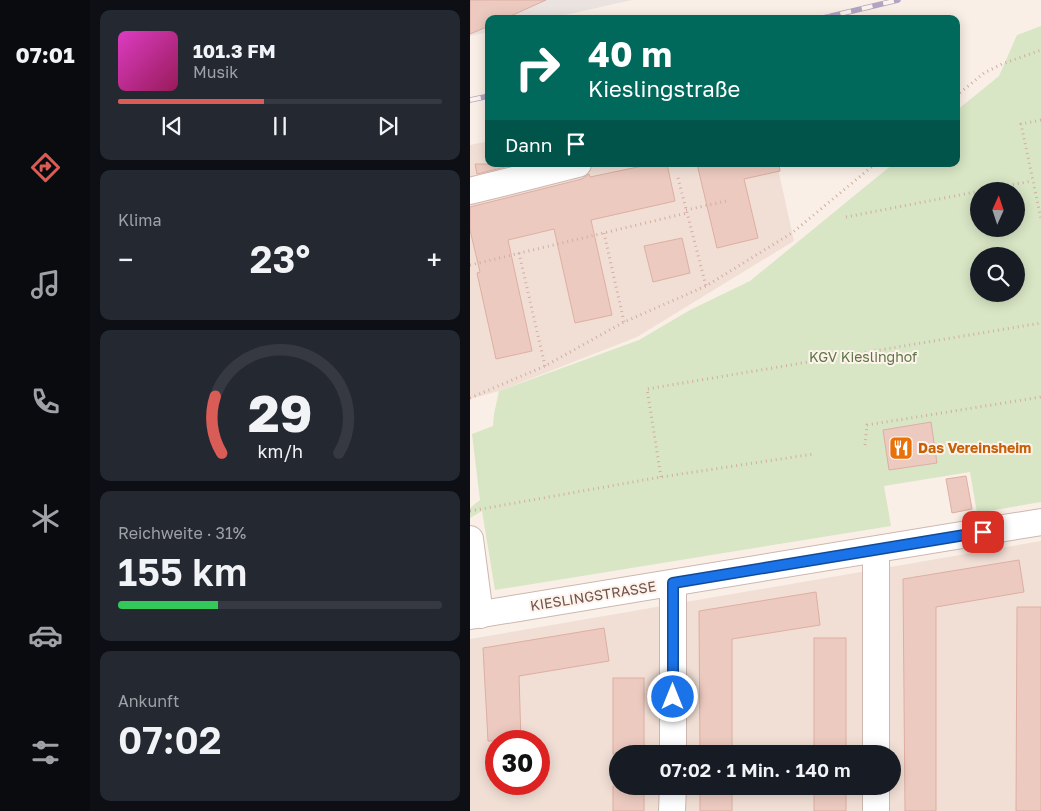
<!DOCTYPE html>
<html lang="de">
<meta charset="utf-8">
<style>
:root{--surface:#171b24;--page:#242831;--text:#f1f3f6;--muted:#9ea1a6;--line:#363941;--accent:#d95c56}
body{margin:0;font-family:"Golos Text",sans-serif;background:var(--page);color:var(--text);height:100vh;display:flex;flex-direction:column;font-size:19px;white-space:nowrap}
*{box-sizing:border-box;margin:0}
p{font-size:16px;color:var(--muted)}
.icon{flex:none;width:28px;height:28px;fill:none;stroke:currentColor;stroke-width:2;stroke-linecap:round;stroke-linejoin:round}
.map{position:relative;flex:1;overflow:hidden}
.sheet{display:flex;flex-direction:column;gap:10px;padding:10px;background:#0d0f14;width:380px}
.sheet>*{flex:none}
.hud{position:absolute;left:15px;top:15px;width:475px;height:152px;border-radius:10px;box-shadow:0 2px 12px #0003;background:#00695c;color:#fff;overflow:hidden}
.needle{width:32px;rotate:3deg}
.fabs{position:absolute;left:500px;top:182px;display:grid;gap:10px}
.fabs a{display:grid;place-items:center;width:55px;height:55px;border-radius:50%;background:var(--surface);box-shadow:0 2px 12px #0003;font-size:25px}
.speed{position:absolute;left:15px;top:730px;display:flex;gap:10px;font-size:25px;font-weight:700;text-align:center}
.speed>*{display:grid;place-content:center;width:65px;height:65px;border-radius:50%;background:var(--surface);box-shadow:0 2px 12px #0003;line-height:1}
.speed .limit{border:8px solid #d22;background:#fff;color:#111}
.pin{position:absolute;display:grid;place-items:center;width:42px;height:42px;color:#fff;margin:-21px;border-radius:10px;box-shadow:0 2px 8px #0006}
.me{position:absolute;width:55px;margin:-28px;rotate:0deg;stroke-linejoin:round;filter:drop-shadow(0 0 4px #0008)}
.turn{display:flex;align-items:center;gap:18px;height:105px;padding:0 20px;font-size:22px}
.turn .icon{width:65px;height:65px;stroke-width:2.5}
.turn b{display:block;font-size:35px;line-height:42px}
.then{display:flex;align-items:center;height:48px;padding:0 20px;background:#0003;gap:10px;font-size:19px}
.big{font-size:38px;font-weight:600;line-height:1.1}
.sheet .widget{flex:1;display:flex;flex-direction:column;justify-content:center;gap:8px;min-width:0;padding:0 18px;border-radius:10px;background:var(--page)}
.sheet .dial{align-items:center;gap:0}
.dial svg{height:130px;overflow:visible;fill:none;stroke:var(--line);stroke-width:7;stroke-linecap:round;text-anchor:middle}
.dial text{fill:var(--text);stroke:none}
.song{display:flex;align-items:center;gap:15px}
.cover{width:60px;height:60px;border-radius:8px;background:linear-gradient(135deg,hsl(310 70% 55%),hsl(330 70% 35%))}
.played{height:5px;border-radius:2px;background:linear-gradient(90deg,var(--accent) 45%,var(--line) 45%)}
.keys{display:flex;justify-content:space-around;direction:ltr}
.heat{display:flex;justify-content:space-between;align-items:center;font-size:28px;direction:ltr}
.charge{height:8px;border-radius:4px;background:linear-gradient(90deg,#34c759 31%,var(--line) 0)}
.trip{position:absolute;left:139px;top:745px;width:292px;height:50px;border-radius:25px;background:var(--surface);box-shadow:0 2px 12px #0003;font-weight:600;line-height:50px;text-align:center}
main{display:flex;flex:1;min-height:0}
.tabs{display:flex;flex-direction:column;width:90px;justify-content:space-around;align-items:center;background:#090b0e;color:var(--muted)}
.tabs .icon{width:35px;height:35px}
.tabs .current{color:var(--accent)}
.tabs b{font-size:22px;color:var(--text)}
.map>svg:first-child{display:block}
.residential{fill:#f1dfd5;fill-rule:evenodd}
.industrial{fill:#eae3df}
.green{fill:#d8e6c5;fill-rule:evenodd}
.building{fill:#edcac0;stroke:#deaea2}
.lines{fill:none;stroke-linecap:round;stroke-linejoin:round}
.minor-casing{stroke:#cdb7b0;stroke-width:28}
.path{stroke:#d2ada3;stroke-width:3;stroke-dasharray:1 4;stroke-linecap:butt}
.minor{stroke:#fff;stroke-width:26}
.rail-casing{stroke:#b0a5c2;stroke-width:5.5}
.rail{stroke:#fdf3eb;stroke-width:4;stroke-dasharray:11;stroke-linecap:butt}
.route-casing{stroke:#114b97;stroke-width:12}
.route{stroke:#1a73e8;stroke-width:9}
.labels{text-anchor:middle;stroke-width:4;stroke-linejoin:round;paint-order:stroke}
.park-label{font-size:14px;fill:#5d7646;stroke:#fdf3eb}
.food-label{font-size:14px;font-weight:bold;fill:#c56008;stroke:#fdf3eb;text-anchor:start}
.street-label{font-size:14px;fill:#71534d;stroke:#fdf3eb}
</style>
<main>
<nav class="tabs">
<b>07:01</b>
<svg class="icon current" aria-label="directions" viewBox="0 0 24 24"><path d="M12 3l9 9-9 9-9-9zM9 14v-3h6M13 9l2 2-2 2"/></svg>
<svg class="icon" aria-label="music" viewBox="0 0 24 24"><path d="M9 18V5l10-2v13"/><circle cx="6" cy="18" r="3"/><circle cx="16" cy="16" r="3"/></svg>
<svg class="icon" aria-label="phone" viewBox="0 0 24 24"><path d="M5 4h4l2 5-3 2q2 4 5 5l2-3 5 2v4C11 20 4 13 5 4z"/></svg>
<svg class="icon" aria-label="climate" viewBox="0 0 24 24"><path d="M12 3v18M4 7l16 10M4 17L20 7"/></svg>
<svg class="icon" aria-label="car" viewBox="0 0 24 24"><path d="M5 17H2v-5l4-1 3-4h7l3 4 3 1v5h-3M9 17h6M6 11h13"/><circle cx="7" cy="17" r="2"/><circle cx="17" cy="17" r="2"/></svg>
<svg class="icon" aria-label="filters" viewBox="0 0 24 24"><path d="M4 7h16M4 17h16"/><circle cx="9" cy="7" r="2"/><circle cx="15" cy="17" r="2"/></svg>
</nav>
<section class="sheet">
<div class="widget">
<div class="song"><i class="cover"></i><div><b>101.3 FM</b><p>Musik</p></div></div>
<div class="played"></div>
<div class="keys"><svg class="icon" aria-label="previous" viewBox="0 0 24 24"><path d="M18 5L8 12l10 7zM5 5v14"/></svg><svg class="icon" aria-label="pause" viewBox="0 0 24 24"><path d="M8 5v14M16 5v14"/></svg><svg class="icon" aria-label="next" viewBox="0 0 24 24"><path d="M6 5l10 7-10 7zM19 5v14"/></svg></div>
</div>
<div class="widget"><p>Klima</p>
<div class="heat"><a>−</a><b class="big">23°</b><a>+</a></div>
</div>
<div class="widget dial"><svg viewBox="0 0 100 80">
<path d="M14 69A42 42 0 1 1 86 69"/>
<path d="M14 69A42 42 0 0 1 10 34" stroke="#d95c56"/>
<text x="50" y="56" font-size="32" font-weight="700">29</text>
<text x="50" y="72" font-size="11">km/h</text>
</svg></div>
<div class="widget"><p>Reichweite · 31%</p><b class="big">155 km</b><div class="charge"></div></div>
<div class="widget"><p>Ankunft</p><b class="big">07:02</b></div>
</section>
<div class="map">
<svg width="571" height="811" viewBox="0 0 571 811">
<rect width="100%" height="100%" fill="#faefe6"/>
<!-- residential -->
<g class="residential">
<path d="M 19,141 L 19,164 L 307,164 L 324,241 L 167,337 L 29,391 L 0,399 L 0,145 Z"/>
<path d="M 571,541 L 571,811 L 0,811 L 0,639 ZM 26,741 L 69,741 L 69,784 L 26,784 ZM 148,754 L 422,754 L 422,786 L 148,786 Z"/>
</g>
<!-- industrial -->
<path class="industrial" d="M 0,0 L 162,0 L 77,19 L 19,19 L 19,32 L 0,36 Z"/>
<!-- green -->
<path class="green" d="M 571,26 L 571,502 L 507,513 L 500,472 L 414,486 L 421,526 L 25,590 L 12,511 L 0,518 L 0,508 L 10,500 L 2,434 L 23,426 L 24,414 L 29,391 L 169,340 L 220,310 L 280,281 L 423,164 L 486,164 L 486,111 L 529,76 L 547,35 ZM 509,191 L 546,191 L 546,229 L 509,229 ZM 509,256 L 546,256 L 546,294 L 509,294 Z"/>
<!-- building -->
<g class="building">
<path d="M 0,0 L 76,0 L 34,19 L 19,19 L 19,26 L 0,34 Z"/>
<path d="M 5,164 L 47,164 L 7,174 Z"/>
<path d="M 182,164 L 197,164 L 205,201 L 121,220 L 142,315 L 105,323 L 84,229 L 38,240 L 62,351 L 26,359 L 7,273 L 10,272 L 0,230 L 0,207 L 112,179 L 119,174 L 120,177 Z"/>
<path d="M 227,164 L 309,164 L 310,171 L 274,179 L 288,238 L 247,248 Z"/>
<path d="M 212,238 L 220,273 L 183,282 L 174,246 Z"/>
<path d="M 461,422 L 467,463 L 419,470 L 413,430 Z"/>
<path d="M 496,476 L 502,509 L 482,513 L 476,479 Z"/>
<path d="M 549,560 L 554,592 L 466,607 L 466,811 L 435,811 L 433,579 Z"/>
<path d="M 346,592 L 350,625 L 262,639 L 262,754 L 230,754 L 229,611 Z"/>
<path d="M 547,607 L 571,607 L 571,811 L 546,811 Z"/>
<path d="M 134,628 L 139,661 L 49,676 L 51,741 L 18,741 L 13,648 Z"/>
<rect x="344" y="638" width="32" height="116"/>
<rect x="143" y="678" width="31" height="76"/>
<rect x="143" y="786" width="31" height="25"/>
<rect x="230" y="786" width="32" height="25"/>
<rect x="344" y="786" width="32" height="25"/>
</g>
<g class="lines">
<!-- minor casing -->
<g class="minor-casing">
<g id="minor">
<path d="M 0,191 L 108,164"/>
<path d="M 0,539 L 10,615"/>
<path d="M 0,616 L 571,522"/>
<path d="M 203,754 L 203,583"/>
<path d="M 406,754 L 406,550"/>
<path d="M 202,811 L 203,786"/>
<path d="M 406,811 L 406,786"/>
</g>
</g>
<!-- path -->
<g class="path">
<path d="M 486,96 L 514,73 L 532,64 L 571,50"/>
<path d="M 571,120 L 551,124 L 571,219"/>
<path d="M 208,178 L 236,286"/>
<path d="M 216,210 L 256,201"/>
<path d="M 376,217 L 562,181"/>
<path d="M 134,233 L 154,322"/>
<path d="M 49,253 L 75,366"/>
<path d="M 0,265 L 217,213"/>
<path d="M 0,398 L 75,366 L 154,322 L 236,286 L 322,233 L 405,164"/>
<path d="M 395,445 L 397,425 L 571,397"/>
<path d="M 191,477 L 177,389 L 571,323"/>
<path d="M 0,511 L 191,477 L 344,454"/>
</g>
<!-- minor -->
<use href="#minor" class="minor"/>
<!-- rail casing -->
<g class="rail-casing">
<g id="rail">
<path d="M 349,19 L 428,0"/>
<path d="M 0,100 L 19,96"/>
</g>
</g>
<!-- rail -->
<use href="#rail" class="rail"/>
</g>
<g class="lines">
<!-- route casing -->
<g class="route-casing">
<path id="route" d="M 203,697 L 203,583 L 513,532"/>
</g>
<!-- route -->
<use href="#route" class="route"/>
</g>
<!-- icons -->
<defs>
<g id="restaurant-square" transform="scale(1.25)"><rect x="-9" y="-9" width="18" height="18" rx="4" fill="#e8710a" stroke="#fdf3eb"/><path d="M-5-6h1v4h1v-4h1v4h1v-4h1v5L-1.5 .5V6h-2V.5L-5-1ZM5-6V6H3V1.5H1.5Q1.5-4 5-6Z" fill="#fff"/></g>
</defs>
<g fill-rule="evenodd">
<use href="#restaurant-square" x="431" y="448"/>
</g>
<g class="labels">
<!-- park labels -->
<g class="park-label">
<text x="393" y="362">KGV Kieslinghof</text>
</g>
<!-- food labels -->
<g class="food-label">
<text x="448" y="453">Das Vereinsheim</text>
</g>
<!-- street labels -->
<g class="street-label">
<text transform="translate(123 596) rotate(-9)" y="5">KIESLINGSTRASSE</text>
</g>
</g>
</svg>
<div class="fabs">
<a><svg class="needle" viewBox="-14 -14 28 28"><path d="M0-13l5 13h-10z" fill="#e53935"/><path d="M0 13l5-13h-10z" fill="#9ea1a6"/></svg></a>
<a><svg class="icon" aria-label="search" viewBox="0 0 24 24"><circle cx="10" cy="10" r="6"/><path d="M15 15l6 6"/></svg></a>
</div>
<div class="speed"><div class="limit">30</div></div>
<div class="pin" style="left:513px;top:532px;background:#d93025"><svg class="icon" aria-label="arrive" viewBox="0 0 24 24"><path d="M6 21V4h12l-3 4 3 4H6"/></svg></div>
<svg class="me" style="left:203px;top:697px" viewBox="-20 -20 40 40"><circle r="17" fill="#1a73e8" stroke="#fff" stroke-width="3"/><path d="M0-11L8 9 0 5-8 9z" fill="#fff"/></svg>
<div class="trip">07:02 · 1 Min. · 140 m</div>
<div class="hud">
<div class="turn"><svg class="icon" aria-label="right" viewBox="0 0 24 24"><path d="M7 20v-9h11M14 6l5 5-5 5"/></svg><div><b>40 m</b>Kieslingstraße</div></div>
<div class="then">Dann<svg class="icon" aria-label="arrive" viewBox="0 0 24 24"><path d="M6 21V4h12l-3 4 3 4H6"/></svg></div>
</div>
</div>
</main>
